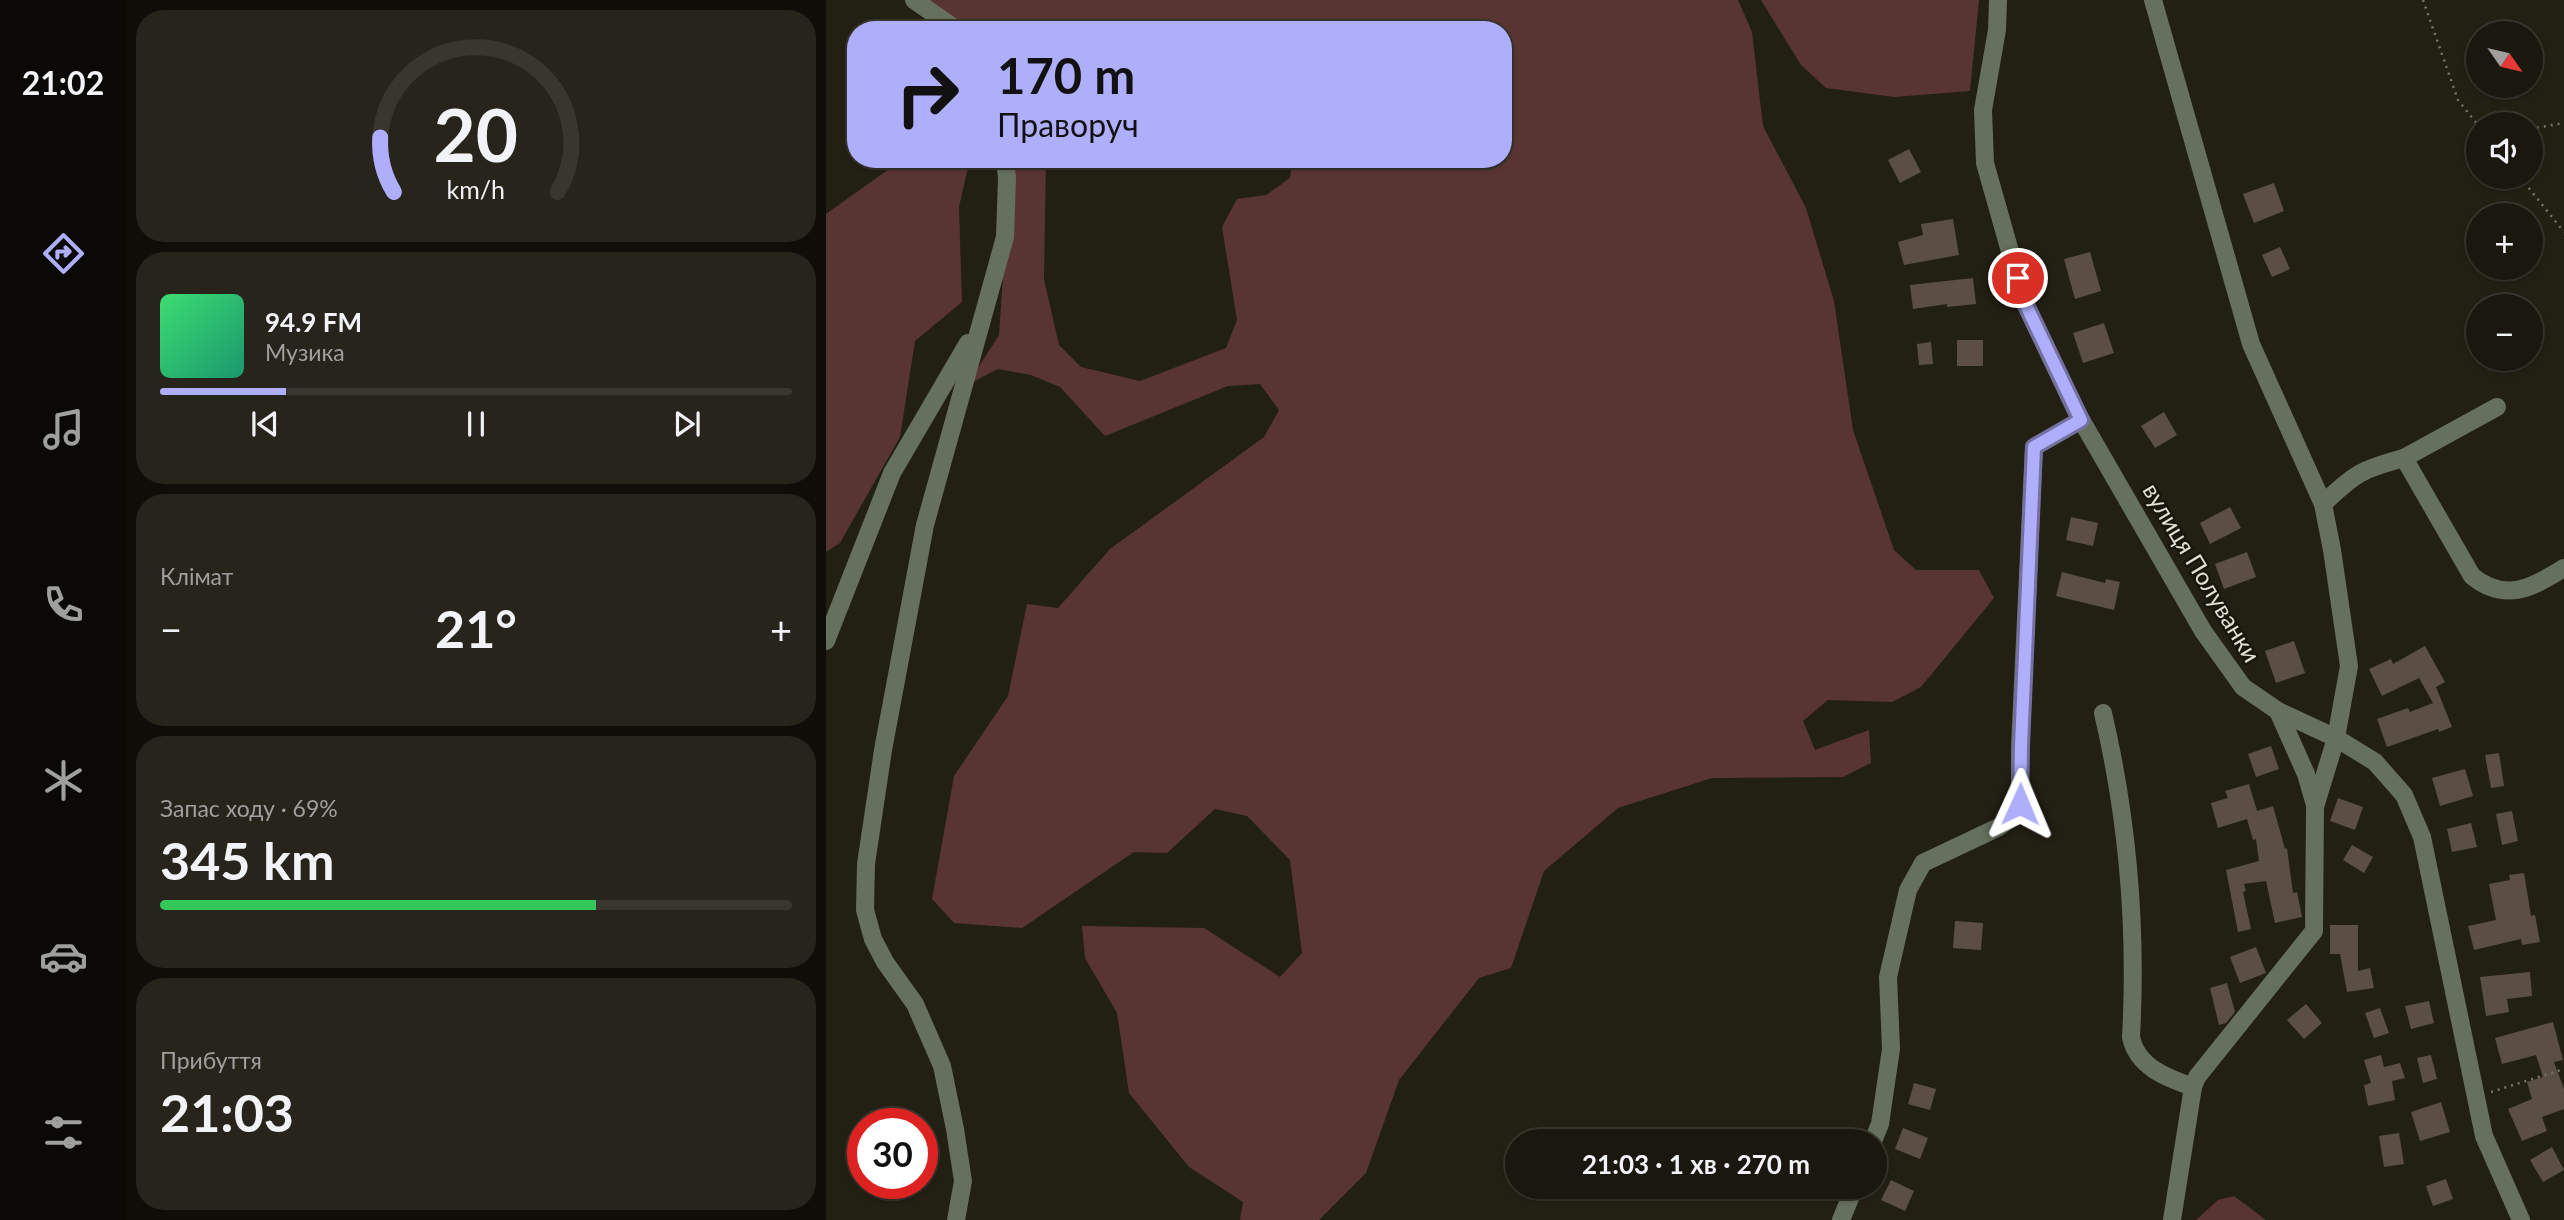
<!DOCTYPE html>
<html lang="uk">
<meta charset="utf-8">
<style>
:root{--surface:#1a170e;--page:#27241c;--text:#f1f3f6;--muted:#9f9f9e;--line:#38362e;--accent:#afaefa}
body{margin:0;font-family:Lato,sans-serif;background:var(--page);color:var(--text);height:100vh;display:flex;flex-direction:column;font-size:26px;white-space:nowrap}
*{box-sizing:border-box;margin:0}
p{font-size:23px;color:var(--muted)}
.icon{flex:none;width:38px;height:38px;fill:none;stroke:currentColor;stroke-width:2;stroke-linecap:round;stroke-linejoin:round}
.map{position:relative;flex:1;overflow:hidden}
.drawer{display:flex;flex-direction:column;gap:10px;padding:10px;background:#0e0d08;width:700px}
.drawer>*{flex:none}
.guide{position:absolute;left:21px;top:21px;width:665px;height:147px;border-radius:28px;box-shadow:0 2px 5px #0004,0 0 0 2px var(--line);background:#afaefa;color:#111;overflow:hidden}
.needle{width:46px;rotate:124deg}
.tools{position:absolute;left:1640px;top:21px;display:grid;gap:14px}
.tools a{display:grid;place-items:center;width:77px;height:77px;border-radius:50%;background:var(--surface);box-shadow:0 2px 5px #0004,0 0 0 2px var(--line);font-size:35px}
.speed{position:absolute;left:21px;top:1108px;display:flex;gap:14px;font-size:35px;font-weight:700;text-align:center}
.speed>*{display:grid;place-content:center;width:91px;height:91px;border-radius:50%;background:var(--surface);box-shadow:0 2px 5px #0004,0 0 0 2px var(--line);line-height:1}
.speed .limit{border:10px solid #d22;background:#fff;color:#111}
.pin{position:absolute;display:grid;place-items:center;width:60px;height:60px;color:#fff;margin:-30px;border:4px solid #fff;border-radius:50%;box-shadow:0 2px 7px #0007}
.me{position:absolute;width:77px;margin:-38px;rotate:1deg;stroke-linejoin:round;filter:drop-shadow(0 0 5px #0008)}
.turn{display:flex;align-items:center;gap:24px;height:147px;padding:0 35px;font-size:32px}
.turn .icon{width:91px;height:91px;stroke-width:2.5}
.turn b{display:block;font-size:49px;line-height:60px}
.big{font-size:52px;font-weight:700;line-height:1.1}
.drawer .tile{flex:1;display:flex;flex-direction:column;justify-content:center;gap:10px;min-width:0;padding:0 24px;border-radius:28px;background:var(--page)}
.drawer .dial{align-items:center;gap:0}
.dial svg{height:182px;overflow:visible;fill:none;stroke:var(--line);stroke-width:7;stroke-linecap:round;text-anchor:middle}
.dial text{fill:var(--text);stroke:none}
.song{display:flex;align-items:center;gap:21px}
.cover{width:84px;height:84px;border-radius:10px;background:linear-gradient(135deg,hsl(140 70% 55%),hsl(160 70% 35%))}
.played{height:7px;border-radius:4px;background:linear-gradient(90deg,var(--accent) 20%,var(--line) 20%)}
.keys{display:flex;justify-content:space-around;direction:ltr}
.heat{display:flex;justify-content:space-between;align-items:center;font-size:38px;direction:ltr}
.charge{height:10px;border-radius:5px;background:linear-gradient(90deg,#34c759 69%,var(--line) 0)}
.trip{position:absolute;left:679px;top:1129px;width:382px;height:70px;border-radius:35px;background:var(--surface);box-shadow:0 2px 5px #0004,0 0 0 2px var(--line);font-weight:700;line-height:70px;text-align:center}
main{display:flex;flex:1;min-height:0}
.menu{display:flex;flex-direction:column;width:126px;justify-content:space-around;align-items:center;background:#0a0906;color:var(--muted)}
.menu .icon{width:49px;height:49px}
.menu .active{color:var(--accent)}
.menu b{font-size:32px;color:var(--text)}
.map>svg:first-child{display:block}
.green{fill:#583531}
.building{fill:#5b4f44}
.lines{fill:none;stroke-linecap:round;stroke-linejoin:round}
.path{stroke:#78756b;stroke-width:2.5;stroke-dasharray:2 5;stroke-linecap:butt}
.minor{stroke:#66705e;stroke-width:18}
.route-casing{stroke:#7271a2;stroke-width:18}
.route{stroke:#afaefa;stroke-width:12}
.labels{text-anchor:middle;stroke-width:5;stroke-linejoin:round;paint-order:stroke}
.street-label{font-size:24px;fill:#e2e0d8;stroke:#19160a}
</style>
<main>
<nav class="menu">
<b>21:02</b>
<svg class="icon active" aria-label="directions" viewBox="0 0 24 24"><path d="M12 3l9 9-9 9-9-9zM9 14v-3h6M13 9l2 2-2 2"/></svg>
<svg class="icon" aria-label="music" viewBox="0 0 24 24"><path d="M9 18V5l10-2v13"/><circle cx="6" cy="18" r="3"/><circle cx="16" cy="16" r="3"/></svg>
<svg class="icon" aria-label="phone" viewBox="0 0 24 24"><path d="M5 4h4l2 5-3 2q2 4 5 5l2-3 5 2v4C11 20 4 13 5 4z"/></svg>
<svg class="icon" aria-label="climate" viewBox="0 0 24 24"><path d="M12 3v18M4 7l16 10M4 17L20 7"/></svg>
<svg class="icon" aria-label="car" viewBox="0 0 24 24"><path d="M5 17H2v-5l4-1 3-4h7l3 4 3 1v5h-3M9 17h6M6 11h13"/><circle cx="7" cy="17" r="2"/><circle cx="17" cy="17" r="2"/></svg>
<svg class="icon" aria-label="filters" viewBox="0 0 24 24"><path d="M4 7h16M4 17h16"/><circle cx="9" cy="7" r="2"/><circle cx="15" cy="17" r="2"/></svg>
</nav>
<section class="drawer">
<div class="tile dial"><svg viewBox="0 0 100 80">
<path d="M14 69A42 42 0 1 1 86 69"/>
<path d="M14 69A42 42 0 0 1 8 45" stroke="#afaefa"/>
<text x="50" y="56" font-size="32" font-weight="700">20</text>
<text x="50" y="72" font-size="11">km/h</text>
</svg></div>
<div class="tile">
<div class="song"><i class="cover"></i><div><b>94.9 FM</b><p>Музика</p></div></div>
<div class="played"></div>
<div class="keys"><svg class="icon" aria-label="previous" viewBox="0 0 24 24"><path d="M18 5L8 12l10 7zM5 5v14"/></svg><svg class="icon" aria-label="pause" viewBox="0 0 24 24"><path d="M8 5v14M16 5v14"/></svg><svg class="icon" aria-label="next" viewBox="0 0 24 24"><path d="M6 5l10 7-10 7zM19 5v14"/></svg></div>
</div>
<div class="tile"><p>Клімат</p>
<div class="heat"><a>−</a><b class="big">21°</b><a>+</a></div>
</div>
<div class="tile"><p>Запас ходу · 69%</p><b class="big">345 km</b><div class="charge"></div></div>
<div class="tile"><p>Прибуття</p><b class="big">21:03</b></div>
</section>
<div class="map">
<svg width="1738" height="1220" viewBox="0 0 1738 1220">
<rect width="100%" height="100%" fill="#221f13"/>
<!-- green -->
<g class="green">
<path d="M 96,0 L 912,0 L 926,32 L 937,126 L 980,208 L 1008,301 L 1027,430 L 1068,550 L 1090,570 L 1153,570 L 1168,598 L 1095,687 L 1066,702 L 1002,700 L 977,721 L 989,750 L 1043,730 L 1045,763 L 1017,777 L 886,778 L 792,808 L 718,871 L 685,968 L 653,978 L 573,1080 L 540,1173 L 493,1220 L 414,1220 L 417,1202 L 363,1167 L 303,1093 L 291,1013 L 259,958 L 256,926 L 378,928 L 454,977 L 476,953 L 464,860 L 421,816 L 389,809 L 341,853 L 308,852 L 196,928 L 128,923 L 106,899 L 128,776 L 182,696 L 201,604 L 232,608 L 284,549 L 438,437 L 453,410 L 434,384 L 402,386 L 279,436 L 234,387 L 205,375 L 172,369 L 141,385 L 173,335 L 185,159 L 220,159 L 218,279 L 233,345 L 255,367 L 314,381 L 400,348 L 411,320 L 396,227 L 411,199 L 440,195 L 464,178 L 466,159 L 677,159 L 677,30 L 141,30 Z"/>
<path d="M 935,0 L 1153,0 L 1144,91 L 1068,97 L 1000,88 L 975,65 Z"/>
<path d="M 77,159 L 144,159 L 133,207 L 136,302 L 89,341 L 74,437 L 14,543 L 0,552 L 0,214 Z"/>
<path d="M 1408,1196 L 1440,1220 L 1370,1220 L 1392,1200 Z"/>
</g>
<!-- building -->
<g class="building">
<path d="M 1083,149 L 1095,172 L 1074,183 L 1062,160 Z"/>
<path d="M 1448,183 L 1458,211 L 1428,223 L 1417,194 Z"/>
<path d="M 1127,219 L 1133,255 L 1078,265 L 1072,242 L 1097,235 L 1095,224 Z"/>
<path d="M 1454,247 L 1464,269 L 1446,277 L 1436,255 Z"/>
<path d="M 1264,252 L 1275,291 L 1249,299 L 1238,259 Z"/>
<path d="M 1147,278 L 1150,304 L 1121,307 L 1121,304 L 1087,309 L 1084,285 Z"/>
<path d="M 1278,323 L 1288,353 L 1257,363 L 1247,333 Z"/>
<rect x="1131" y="340" width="26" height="26"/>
<path d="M 1105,342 L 1107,364 L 1093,365 L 1091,344 Z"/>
<path d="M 1338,412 L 1351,435 L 1329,448 L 1315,426 Z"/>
<path d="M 1404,507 L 1415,528 L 1384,544 L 1374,523 Z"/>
<path d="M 1245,517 L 1272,523 L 1267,546 L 1240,540 Z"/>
<path d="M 1421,552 L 1430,577 L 1398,589 L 1389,564 Z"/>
<path d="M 1236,572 L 1279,583 L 1280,579 L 1294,582 L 1288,610 L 1230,596 Z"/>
<path d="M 1468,641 L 1479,673 L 1450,683 L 1439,651 Z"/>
<path d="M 1599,646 L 1619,682 L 1610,687 L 1626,727 L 1613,732 L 1612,729 L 1561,747 L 1551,719 L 1582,708 L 1584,712 L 1607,703 L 1593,678 L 1556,696 L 1543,669 L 1565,659 L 1567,664 Z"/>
<path d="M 1445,746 L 1453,769 L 1430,777 L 1422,754 Z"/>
<path d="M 1673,753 L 1678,786 L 1665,788 L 1659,755 Z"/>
<path d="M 1639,769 L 1647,796 L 1614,806 L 1606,778 Z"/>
<path d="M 1423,784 L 1431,811 L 1447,806 L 1459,849 L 1461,848 L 1467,893 L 1471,892 L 1476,917 L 1449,923 L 1440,881 L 1418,884 L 1420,891 L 1417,892 L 1425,929 L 1412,932 L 1400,870 L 1433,861 L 1430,839 L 1427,840 L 1421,819 L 1392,828 L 1385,803 L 1402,798 L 1399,791 Z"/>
<path d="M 1512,798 L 1537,807 L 1529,830 L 1504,821 Z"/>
<path d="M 1686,811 L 1692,841 L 1676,845 L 1670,814 Z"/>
<path d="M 1645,823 L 1651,847 L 1626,852 L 1621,829 Z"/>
<path d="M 1526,845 L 1547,857 L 1538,873 L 1517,860 Z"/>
<path d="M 1698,873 L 1705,916 L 1709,915 L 1714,942 L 1696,945 L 1695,939 L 1648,950 L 1642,926 L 1670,920 L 1663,884 L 1684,880 L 1683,875 Z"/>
<path d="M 1129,921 L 1157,923 L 1155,950 L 1127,948 Z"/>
<path d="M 1504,925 L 1532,925 L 1532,971 L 1544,968 L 1548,988 L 1521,992 L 1514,954 L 1504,954 Z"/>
<path d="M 1430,947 L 1440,973 L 1414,983 L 1404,957 Z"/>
<path d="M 1704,972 L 1706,996 L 1681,999 L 1683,1012 L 1660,1016 L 1654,977 Z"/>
<path d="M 1401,983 L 1409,1012 L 1400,1023 L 1393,1025 L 1384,988 Z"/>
<path d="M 1603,1001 L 1608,1023 L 1585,1029 L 1579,1006 Z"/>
<path d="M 1480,1004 L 1496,1023 L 1478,1039 L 1461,1020 Z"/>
<path d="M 1554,1008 L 1563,1033 L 1548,1038 L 1539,1013 Z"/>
<path d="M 1727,1022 L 1737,1060 L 1728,1062 L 1738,1089 L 1738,1109 L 1716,1117 L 1721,1131 L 1696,1141 L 1682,1109 L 1706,1099 L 1701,1082 L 1717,1077 L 1710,1055 L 1676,1064 L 1669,1038 Z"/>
<path d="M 1555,1055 L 1558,1067 L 1574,1063 L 1579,1078 L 1566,1081 L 1569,1100 L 1542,1106 L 1538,1085 L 1545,1083 L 1538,1060 Z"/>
<path d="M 1605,1055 L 1611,1079 L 1597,1083 L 1591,1058 Z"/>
<path d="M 1088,1083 L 1110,1089 L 1104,1110 L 1082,1104 Z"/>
<path d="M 1615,1102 L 1624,1132 L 1594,1141 L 1585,1112 Z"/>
<path d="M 1077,1128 L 1102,1138 L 1094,1159 L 1069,1149 Z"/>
<path d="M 1573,1133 L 1578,1164 L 1558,1167 L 1553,1136 Z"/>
<path d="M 1726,1147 L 1738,1170 L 1717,1182 L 1704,1160 Z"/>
<path d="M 1620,1179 L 1627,1199 L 1607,1206 L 1600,1186 Z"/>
<path d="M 1065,1180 L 1088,1191 L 1079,1211 L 1055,1200 Z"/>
</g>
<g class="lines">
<!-- path -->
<g class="path">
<path d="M 1597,0 L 1632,100 L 1652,125"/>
<path d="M 1704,129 L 1738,123"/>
<path d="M 1694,177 L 1738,232"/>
<path d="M 1665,1092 L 1738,1069"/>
</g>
<!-- minor -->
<g class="minor">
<path d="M 88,0 L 131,30"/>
<path d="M 1172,0 L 1171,30 L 1157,110 L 1159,163 L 1198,301 L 1250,411 L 1377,631 L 1417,687 L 1452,711 L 1510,738 L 1549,762 L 1578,795 L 1596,837 L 1658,1136 L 1695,1220"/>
<path d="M 1327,0 L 1425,344 L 1497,504 L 1506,550 L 1523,666 L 1510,738 L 1489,807 L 1488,931 L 1371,1077 L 1367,1087 L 1346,1220"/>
<path d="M 1578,458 L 1671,407"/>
<path d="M 1497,504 C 1528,474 1536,469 1578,458 L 1646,576 C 1679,603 1706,588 1738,568"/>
<path d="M 0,641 L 66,473 L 142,343"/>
<path d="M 1452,711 L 1480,774 L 1489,805"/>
<path d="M 1277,713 C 1302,820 1311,927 1305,1037 C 1311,1067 1341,1078 1367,1087"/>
<path d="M 1047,1141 L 1054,1124 L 1065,1049 L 1062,977 L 1082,890 L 1097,863 L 1173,827 L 1183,820 L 1194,804 L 1194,746 L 1208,447 L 1255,420"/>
<path d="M 130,1220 L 137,1181 L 129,1129 L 116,1066 L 89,1004 L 59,962 L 47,939 L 39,910 L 40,864 L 57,750 L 99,525 L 179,237 L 181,178 L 179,159"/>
<path d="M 1015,1220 L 1029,1186"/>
</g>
</g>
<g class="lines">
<!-- route casing -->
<g class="route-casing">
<path id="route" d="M 1192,278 L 1198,301 L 1255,420 L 1208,447 L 1195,746 L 1194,804"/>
</g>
<!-- route -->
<use href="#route" class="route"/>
</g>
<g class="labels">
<!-- street labels -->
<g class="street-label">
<text transform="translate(1375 573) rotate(59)" y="8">вулиця Полуванки</text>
</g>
</g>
</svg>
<div class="tools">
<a><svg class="needle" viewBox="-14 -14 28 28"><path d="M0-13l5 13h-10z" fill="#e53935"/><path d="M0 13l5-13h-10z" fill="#9f9f9e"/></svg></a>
<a><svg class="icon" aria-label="sound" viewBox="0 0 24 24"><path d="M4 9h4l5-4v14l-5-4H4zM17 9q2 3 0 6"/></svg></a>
<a>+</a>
<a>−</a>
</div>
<div class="speed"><div class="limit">30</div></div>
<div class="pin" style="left:1192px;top:278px;background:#d93025"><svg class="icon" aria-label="arrive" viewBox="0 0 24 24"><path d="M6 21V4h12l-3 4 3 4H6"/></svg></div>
<svg class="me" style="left:1194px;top:804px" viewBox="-20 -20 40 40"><path d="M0-17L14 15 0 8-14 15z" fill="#afaefa" stroke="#fff" stroke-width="4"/></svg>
<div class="trip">21:03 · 1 хв · 270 m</div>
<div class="guide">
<div class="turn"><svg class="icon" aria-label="right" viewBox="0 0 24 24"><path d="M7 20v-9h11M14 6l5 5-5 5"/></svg><div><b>170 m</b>Праворуч</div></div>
</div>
</div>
</main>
